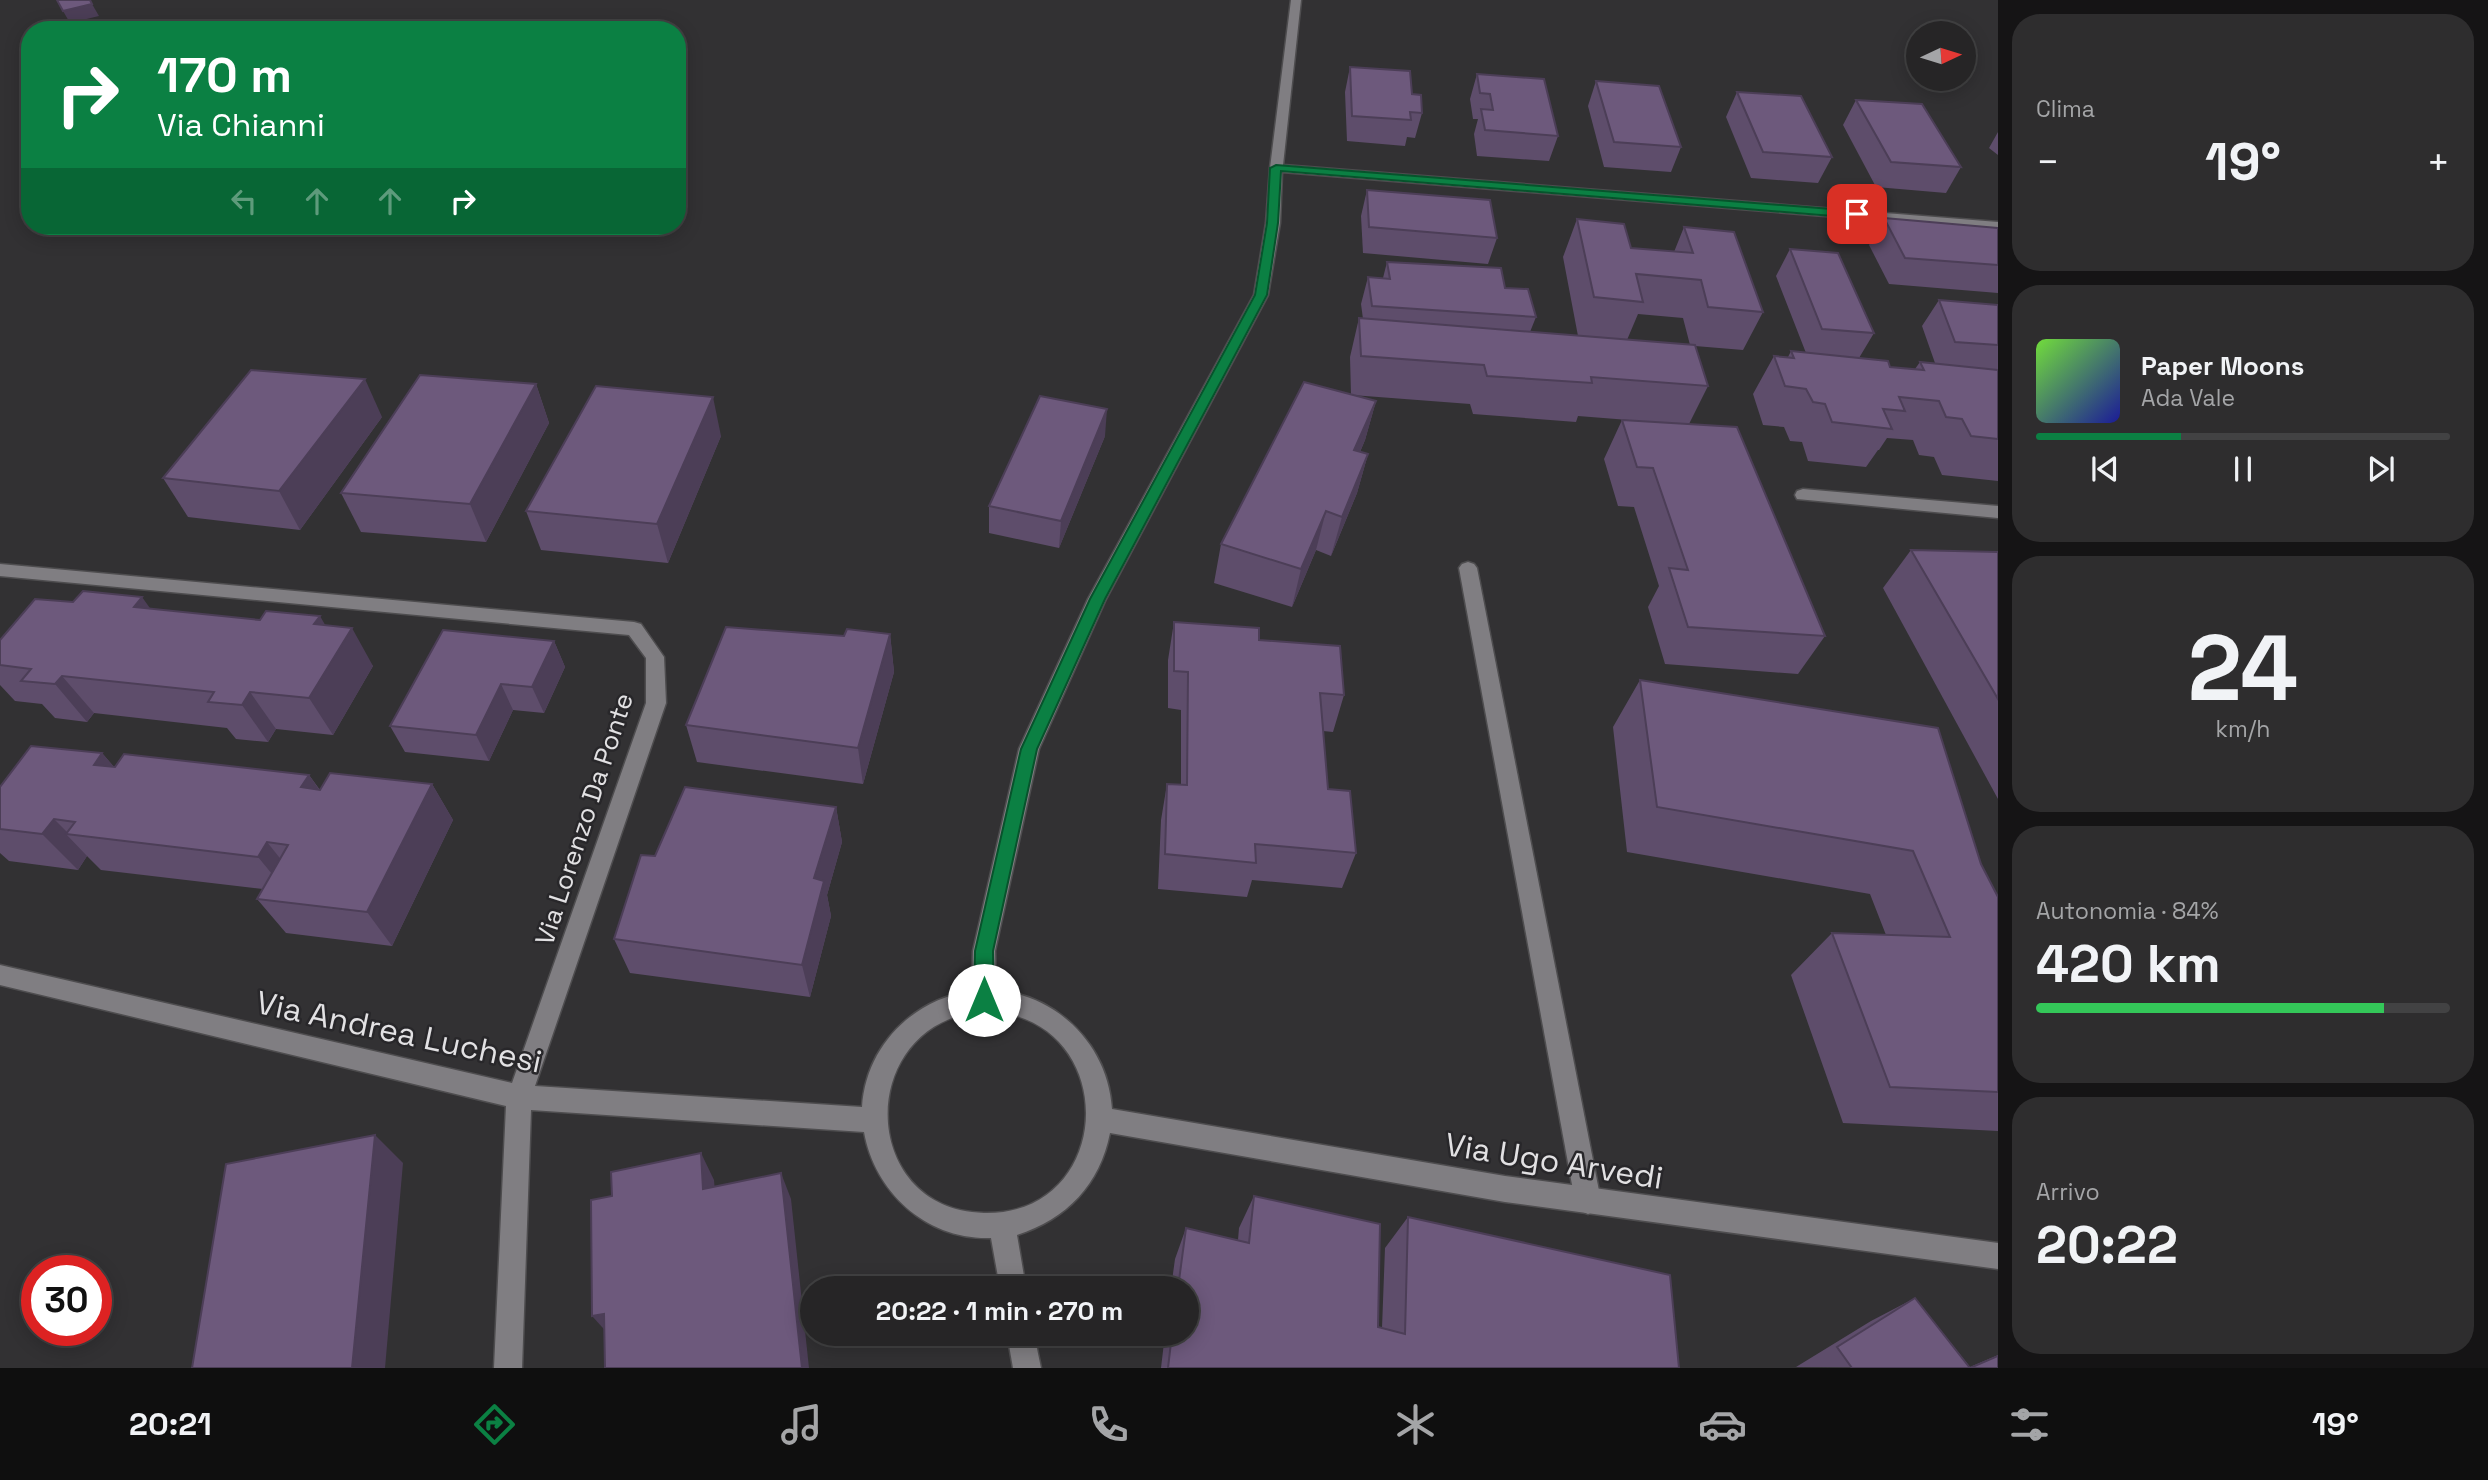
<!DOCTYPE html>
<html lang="it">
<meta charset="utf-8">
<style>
:root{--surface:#262526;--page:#2e2d2e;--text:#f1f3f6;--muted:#a4a5a7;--line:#424243;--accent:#0b8043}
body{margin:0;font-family:"Space Grotesk",sans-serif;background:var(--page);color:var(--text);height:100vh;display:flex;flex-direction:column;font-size:26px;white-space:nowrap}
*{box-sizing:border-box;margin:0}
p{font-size:23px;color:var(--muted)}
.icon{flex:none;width:38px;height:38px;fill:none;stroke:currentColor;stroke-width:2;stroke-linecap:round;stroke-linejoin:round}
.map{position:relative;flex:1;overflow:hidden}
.sheet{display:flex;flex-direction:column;gap:14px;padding:14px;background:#151415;width:490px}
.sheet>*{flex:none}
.top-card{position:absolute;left:21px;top:21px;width:665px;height:214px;border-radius:28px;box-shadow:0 4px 18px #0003,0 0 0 2px var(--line);background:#0b8043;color:#fff;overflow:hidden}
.needle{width:46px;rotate:86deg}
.tools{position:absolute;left:1906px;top:21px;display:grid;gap:14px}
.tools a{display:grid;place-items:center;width:70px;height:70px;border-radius:50%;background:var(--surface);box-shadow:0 4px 18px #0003,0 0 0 2px var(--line);font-size:35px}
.speed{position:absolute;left:21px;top:1255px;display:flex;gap:14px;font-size:35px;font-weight:700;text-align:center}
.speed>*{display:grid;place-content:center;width:91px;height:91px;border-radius:50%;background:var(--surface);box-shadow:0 4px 18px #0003,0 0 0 2px var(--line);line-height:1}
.speed .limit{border:10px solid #d22;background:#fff;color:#111}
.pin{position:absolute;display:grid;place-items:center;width:60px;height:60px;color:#fff;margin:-30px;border-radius:14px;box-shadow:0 4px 10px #0006}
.me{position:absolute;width:77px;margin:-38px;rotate:0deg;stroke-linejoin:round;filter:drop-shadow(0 0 5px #0008)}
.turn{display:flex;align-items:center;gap:24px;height:147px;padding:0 21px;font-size:32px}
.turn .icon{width:91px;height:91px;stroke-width:2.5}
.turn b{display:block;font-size:49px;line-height:60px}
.lanes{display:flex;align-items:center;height:66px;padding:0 21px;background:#0003;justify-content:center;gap:35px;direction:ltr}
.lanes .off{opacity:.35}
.big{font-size:52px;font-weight:700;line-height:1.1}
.sheet .tile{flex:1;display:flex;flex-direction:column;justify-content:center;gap:10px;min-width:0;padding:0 24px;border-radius:28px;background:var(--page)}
.sheet .dial{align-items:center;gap:0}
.dial b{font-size:91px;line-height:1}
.song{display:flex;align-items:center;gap:21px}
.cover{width:84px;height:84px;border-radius:10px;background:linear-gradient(135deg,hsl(100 70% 55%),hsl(240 70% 35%))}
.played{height:7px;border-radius:4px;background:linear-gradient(90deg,var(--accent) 35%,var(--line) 35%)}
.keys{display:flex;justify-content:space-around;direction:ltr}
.heat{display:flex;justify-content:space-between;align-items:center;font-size:38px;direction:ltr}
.charge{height:10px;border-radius:5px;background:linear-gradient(90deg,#34c759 84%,var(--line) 0)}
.trip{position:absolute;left:800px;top:1276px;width:399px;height:70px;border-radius:35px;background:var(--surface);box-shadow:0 4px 18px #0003,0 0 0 2px var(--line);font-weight:700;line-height:70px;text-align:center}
.tab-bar{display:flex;height:112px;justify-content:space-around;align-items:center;background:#0f0f0f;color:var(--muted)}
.tab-bar .icon{width:49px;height:49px}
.tab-bar .on{color:var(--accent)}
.tab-bar b{font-size:32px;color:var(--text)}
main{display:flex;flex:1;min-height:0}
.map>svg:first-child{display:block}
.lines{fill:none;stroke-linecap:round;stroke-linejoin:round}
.service-casing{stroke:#4e4d4f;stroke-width:3}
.minor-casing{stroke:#4e4d4f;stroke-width:3}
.service{fill:#807e82;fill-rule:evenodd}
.minor{fill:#807e82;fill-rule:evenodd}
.wall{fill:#5e4d6b;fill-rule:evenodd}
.shaded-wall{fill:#4c3e57}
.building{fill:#6d597c;stroke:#4c3e57;stroke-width:2}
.route{fill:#0b8043;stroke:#07532c;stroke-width:2}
.labels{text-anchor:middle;stroke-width:5;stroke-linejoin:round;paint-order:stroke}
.street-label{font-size:26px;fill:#e2e1e3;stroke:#28272a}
.near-street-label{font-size:32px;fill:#e2e1e3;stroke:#28272a}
</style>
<main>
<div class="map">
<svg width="1998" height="1368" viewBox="0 0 1998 1368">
<rect width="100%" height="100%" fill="#323133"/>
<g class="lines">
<!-- service casing -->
<g class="service-casing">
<path id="service" d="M 1468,562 L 1474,564 L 1477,568 L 1601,1201 L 1597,1210 L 1588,1214 L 1579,1210 L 1575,1201 L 1459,568 L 1462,564 Z"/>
</g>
<!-- minor casing -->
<g class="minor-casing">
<g id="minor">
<path d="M 1291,0 L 1301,0 L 1283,165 L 1998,222 L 1998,230 L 1282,172 L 1280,223 L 1268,295 L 1106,599 L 1039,749 L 995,951 L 996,990 C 1058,996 1108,1045 1112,1109 L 1505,1176 L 1998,1243 L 1998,1269 L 1505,1202 L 1110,1133 C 1100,1184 1067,1219 1017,1235 L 1026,1288 L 1000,1288 L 991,1238 C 927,1240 875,1193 864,1132 L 531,1110 L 522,1368 L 494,1368 L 506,1106 L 0,985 L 0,965 L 512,1083 L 646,703 L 646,658 L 629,635 L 0,576 L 0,564 L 634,622 L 641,624 L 664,657 L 666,703 L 535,1086 L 862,1107 C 866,1046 913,999 972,991 L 973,951 L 1019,749 L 1088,599 L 1254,295 L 1266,223 L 1270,168 ZM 987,1011 C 1123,1018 1116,1216 984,1213 C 855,1210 855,1018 987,1011 Z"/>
<path d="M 1803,489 L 1998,506 L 1998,518 L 1797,499 L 1795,495 L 1797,491 Z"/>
<path d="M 1007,1334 L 1034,1334 L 1041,1368 L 1013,1368 Z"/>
</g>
</g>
<!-- service -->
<use href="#service" class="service"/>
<!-- minor -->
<use href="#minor" class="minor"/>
</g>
<!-- wall -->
<g class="wall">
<path d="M 1350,67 L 1412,94 L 1422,113 L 1415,138 L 1407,137 L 1405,146 L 1347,141 L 1345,92 Z"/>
<path d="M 1477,74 L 1558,136 L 1549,161 L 1477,156 L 1474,134 L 1478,119 L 1473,119 L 1470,99 Z"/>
<path d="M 1596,81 L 1681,147 L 1671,172 L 1604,167 L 1588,106 Z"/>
<path d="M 1737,92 L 1832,157 L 1818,183 L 1751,178 L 1726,117 Z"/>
<path d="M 1856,100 L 1961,167 L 1946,193 L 1876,187 L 1843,125 Z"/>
<path d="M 1998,132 L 1998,155 L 1989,148 Z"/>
<path d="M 1367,190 L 1497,238 L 1488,264 L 1363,253 L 1361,216 Z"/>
<path d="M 1884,218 L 1998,228 L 1998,293 L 1889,284 L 1869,245 Z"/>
<path d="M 1577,219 L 1631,248 L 1674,252 L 1684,227 L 1763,312 L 1743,350 L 1695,346 L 1708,386 L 1689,424 L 1825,636 L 1798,674 L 1665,664 L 1648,607 L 1659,586 L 1634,507 L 1618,506 L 1604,459 L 1622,420 L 1654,422 L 1578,416 L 1576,422 L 1473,414 L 1470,404 L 1352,395 L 1376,401 L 1365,440 L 1360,452 L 1368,454 L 1357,493 L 1331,556 L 1316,550 L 1292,607 L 1214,583 L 1221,544 L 1351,395 L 1350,357 L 1359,318 L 1363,319 L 1361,304 L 1368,277 L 1383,278 L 1387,262 L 1505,288 L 1536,317 L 1530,332 L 1578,336 L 1563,257 ZM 1638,314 L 1683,318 L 1690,345 L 1627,340 Z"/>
<path d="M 1790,249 L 1874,333 L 1859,358 L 1890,367 L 1915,369 L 1920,362 L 1935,363 L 1922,326 L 1939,300 L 1998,305 L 1998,481 L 1942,475 L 1934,457 L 1919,455 L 1913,440 L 1887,438 L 1879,450 L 1878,450 L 1866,467 L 1808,461 L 1802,442 L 1790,441 L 1784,427 L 1763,425 L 1753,394 L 1774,356 L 1788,357 L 1791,351 L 1806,353 L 1776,276 Z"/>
<path d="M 536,384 L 549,423 L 486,542 L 361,532 L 341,493 Z"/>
<path d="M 382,417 L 300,530 L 188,517 L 163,478 Z"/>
<path d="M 721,436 L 668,563 L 541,550 L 526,511 Z"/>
<path d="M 1105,436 L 1059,548 L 989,533 L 989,506 Z"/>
<path d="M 1911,550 L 1998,552 L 1998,799 L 1883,588 Z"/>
<path d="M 150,609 L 260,620 L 325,625 L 373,666 L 333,735 L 276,729 L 268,742 L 236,739 L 227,728 L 94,713 L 87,722 L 55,718 L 42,704 L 15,701 L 0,685 L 0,640 Z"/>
<path d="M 1174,622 L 1259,640 L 1344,695 L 1333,732 L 1323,731 L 1328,789 L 1356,853 L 1342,888 L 1252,880 L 1247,897 L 1158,889 L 1161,820 L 1167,784 L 1181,785 L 1181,710 L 1168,708 L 1168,660 Z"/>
<path d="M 890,634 L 894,672 L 863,784 L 697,762 L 686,725 L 844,636 Z"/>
<path d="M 554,641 L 565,667 L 544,713 L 513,710 L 489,761 L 405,752 L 390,726 Z"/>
<path d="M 1640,680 L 1981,864 L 1998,897 L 1998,1131 L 1843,1123 L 1791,975 L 1832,933 L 1886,935 L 1870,894 L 1627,852 L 1613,727 Z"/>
<path d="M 102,753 L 114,767 L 309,775 L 320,790 L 432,784 L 453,820 L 392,946 L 286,933 L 257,899 L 263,889 L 101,870 L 87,856 L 78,870 L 9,861 L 0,853 L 0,787 Z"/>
<path d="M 836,807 L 842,842 L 827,895 L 831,916 L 810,997 L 630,973 L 614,939 L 655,856 Z"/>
<path d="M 1254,1196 L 1378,1327 L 1382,1328 L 1385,1248 L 1408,1217 L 1679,1368 L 1161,1368 L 1165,1334 L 1186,1334 L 1186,1288 L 1171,1288 L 1175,1259 L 1186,1228 L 1238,1240 L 1239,1228 Z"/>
<path d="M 1915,1298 L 1970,1367 L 1998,1355 L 1998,1368 L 1796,1367 L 1871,1321 Z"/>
</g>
<!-- shaded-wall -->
<g class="shaded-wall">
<path d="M 92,4 L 99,16 L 70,23 L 63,11 Z"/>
<path d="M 365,379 L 382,417 L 300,530 L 279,491 Z"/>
<path d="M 536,384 L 549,423 L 486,542 L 470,504 Z"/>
<path d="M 713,397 L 721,436 L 668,563 L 657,524 Z"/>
<path d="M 1376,401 L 1365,440 L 1344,489 L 1354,450 Z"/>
<path d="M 1107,409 L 1105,436 L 1059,548 L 1061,521 Z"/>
<path d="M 1368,454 L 1357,493 L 1331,556 L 1342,517 Z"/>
<path d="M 1326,511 L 1316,550 L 1292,607 L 1301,569 Z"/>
<path d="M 142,597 L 170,636 L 134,607 Z"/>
<path d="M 320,616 L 339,649 L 352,628 L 373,666 L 333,735 L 309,698 L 314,624 Z"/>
<path d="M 890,634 L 894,672 L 863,784 L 858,748 Z"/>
<path d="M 554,641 L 565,667 L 544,713 L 532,687 Z"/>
<path d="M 62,676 L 94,713 L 87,722 L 55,684 Z"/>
<path d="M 501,684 L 513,710 L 489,761 L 476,735 Z"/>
<path d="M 250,692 L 276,729 L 268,742 L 242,705 Z"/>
<path d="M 102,753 L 134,790 L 94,765 Z"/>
<path d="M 309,775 L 334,811 L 301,787 Z"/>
<path d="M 432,784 L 453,820 L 392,946 L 367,912 Z"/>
<path d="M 836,807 L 842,842 L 827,895 L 831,916 L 810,997 L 802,965 L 814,878 Z"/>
<path d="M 54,819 L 70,835 L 66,834 L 87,856 L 78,870 L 42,834 Z"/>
<path d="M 267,842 L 295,877 L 286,891 L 258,857 Z"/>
<path d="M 375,1135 L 403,1163 L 385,1368 L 352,1368 Z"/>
<path d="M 701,1153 L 714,1180 L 717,1215 L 703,1189 Z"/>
<path d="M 781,1173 L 791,1199 L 809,1368 L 802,1368 Z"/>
<path d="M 604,1314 L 612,1338 L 592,1316 Z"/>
</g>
<!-- building -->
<g class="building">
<path d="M 57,0 L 90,0 L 92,4 L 63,11 Z"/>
<path d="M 1350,67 L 1410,71 L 1412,94 L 1421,95 L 1422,113 L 1410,112 L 1411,120 L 1352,116 Z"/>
<path d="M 1477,74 L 1544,79 L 1558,136 L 1485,130 L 1481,109 L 1493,110 L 1490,94 L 1480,93 Z"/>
<path d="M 1596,81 L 1659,86 L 1681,147 L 1614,142 Z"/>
<path d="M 1737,92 L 1801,96 L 1832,157 L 1763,152 Z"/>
<path d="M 1856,100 L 1922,104 L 1961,167 L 1891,162 Z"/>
<path d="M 1367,190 L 1490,200 L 1497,238 L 1369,227 Z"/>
<path d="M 1884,218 L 1998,228 L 1998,265 L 1905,258 Z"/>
<path d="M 1577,219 L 1624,224 L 1631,248 L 1693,253 L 1684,227 L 1734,232 L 1763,312 L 1708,307 L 1701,280 L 1636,274 L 1643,302 L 1594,297 Z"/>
<path d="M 1790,249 L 1838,253 L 1874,333 L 1822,329 Z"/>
<path d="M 1387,262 L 1501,268 L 1505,288 L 1528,289 L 1536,317 L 1372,306 L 1368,277 L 1390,279 Z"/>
<path d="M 1939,300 L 1998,305 L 1998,345 L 1955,342 Z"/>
<path d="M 1359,318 L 1695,345 L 1708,386 L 1591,377 L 1592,383 L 1487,376 L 1484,365 L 1361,356 Z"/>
<path d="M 1791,351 L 1888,361 L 1890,367 L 1924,370 L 1920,362 L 1998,370 L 1998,439 L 1971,436 L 1962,419 L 1946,417 L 1939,401 L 1899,397 L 1905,411 L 1883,409 L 1892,429 L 1832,422 L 1825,404 L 1813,402 L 1806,389 L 1785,386 L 1774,356 L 1794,358 Z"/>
<path d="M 251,370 L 365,379 L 279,491 L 163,478 Z"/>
<path d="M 420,375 L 536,384 L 470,504 L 341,493 Z"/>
<path d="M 1304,382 L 1376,401 L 1354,450 L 1368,454 L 1342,517 L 1326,511 L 1301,569 L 1221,544 Z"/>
<path d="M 596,386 L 713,397 L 657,524 L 526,511 Z"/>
<path d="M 1040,396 L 1107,409 L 1061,521 L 989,506 Z"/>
<path d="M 1622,420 L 1737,427 L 1825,636 L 1688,627 L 1669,568 L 1688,570 L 1653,468 L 1637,467 Z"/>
<path d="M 1911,550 L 1998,552 L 1998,699 Z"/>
<path d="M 83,591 L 142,597 L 134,607 L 260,620 L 266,611 L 320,616 L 314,624 L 352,628 L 309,698 L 250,692 L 242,705 L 208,702 L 214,692 L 62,676 L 55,684 L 21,681 L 31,669 L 0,665 L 0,640 L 35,599 L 73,602 Z"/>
<path d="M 1174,622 L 1259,628 L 1259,640 L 1340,646 L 1344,695 L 1320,693 L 1328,789 L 1350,791 L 1356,853 L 1255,844 L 1256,863 L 1165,854 L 1167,784 L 1187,785 L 1188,672 L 1174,671 Z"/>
<path d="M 726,627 L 844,636 L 847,629 L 890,634 L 858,748 L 686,725 Z"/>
<path d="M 443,630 L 554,641 L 532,687 L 501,684 L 476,735 L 390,726 Z"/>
<path d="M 1640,680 L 1938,728 L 1981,864 L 1998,897 L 1998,1092 L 1890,1087 L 1832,933 L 1950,937 L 1913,851 L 1657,807 Z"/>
<path d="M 31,746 L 102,753 L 94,765 L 115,767 L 124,754 L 309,775 L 301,787 L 320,790 L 330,773 L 432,784 L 367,912 L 257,899 L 288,845 L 267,842 L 258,857 L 66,834 L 75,822 L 54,819 L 42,834 L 0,829 L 0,787 Z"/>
<path d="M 685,787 L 836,807 L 814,878 L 824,881 L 802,965 L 614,939 L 641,855 L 655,856 Z"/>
<path d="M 375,1135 L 352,1368 L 192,1368 L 226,1164 Z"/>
<path d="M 701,1153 L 703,1189 L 781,1173 L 802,1368 L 605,1368 L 604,1314 L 592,1316 L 591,1200 L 612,1196 L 611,1172 Z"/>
<path d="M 1254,1196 L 1380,1224 L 1378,1327 L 1405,1334 L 1408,1217 L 1670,1275 L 1679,1368 L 1168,1368 L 1172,1334 L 1186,1334 L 1186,1288 L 1178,1288 L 1186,1228 L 1249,1243 Z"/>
<path d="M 1915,1298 L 1970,1368 L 1998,1356 L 1998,1368 L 1852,1368 L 1837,1347 Z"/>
</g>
<!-- route -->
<path class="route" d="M 1276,165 L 1857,211 L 1862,214 L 1857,218 L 1281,171 L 1278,223 L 1267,295 L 1105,599 L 1037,749 L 993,951 L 994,1000 L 991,1007 L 984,1009 L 977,1007 L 974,1000 L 975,951 L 1021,749 L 1090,599 L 1255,295 L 1267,223 L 1270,168 Z"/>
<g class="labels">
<!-- street labels -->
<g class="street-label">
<text transform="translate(584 819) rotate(-72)" y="9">Via Lorenzo Da Ponte</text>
</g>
<!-- near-street labels -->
<g class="near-street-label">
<text transform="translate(399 1032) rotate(12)" y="11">Via Andrea Luchesi</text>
<text transform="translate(1554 1161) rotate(9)" y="11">Via Ugo Arvedi</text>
</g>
</g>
</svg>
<div class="tools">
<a><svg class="needle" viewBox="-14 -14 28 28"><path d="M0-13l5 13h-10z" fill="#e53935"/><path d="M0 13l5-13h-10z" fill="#a4a5a7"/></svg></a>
</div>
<div class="speed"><div class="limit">30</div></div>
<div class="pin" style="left:1857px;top:214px;background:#d93025"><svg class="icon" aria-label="arrive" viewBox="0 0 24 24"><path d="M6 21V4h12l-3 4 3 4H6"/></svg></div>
<svg class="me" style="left:984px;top:1000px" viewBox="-20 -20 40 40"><circle r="19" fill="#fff"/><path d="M0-13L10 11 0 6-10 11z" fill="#0b8043"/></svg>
<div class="trip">20:22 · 1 min · 270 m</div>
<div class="top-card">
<div class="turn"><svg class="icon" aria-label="right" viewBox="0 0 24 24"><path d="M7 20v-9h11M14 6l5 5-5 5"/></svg><div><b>170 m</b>Via Chianni</div></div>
<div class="lanes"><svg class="icon off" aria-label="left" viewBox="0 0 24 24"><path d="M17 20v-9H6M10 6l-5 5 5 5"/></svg><svg class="icon off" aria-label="ahead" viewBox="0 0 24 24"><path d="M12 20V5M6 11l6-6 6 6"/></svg><svg class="icon off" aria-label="ahead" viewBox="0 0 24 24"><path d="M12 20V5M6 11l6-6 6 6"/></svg><svg class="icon" aria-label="right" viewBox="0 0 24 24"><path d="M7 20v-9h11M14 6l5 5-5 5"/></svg></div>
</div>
</div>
<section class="sheet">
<div class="tile"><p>Clima</p>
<div class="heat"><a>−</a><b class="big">19°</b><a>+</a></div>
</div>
<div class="tile">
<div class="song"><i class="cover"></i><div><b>Paper Moons</b><p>Ada Vale</p></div></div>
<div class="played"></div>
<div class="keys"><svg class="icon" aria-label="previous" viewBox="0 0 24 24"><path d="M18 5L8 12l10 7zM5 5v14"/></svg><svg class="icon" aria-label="pause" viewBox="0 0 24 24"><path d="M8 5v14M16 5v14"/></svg><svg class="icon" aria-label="next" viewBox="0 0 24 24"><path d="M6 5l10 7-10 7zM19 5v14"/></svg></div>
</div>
<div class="tile dial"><b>24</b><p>km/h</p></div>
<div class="tile"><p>Autonomia · 84%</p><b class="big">420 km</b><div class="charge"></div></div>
<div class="tile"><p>Arrivo</p><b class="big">20:22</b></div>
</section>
</main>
<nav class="tab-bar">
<b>20:21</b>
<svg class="icon on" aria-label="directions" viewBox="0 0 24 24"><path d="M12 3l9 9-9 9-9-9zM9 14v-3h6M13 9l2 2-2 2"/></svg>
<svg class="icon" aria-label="music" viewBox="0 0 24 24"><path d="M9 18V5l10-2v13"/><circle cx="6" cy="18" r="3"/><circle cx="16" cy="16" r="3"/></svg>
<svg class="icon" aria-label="phone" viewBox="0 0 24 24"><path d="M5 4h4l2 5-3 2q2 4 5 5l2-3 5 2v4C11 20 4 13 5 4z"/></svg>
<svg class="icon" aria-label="climate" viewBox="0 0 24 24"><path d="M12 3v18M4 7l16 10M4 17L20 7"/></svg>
<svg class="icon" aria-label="car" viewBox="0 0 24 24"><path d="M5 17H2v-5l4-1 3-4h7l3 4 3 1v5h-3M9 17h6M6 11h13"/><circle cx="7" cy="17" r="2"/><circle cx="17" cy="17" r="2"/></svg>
<svg class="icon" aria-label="filters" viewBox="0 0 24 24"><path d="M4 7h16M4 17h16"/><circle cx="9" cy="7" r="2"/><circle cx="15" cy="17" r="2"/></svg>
<b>19°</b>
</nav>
